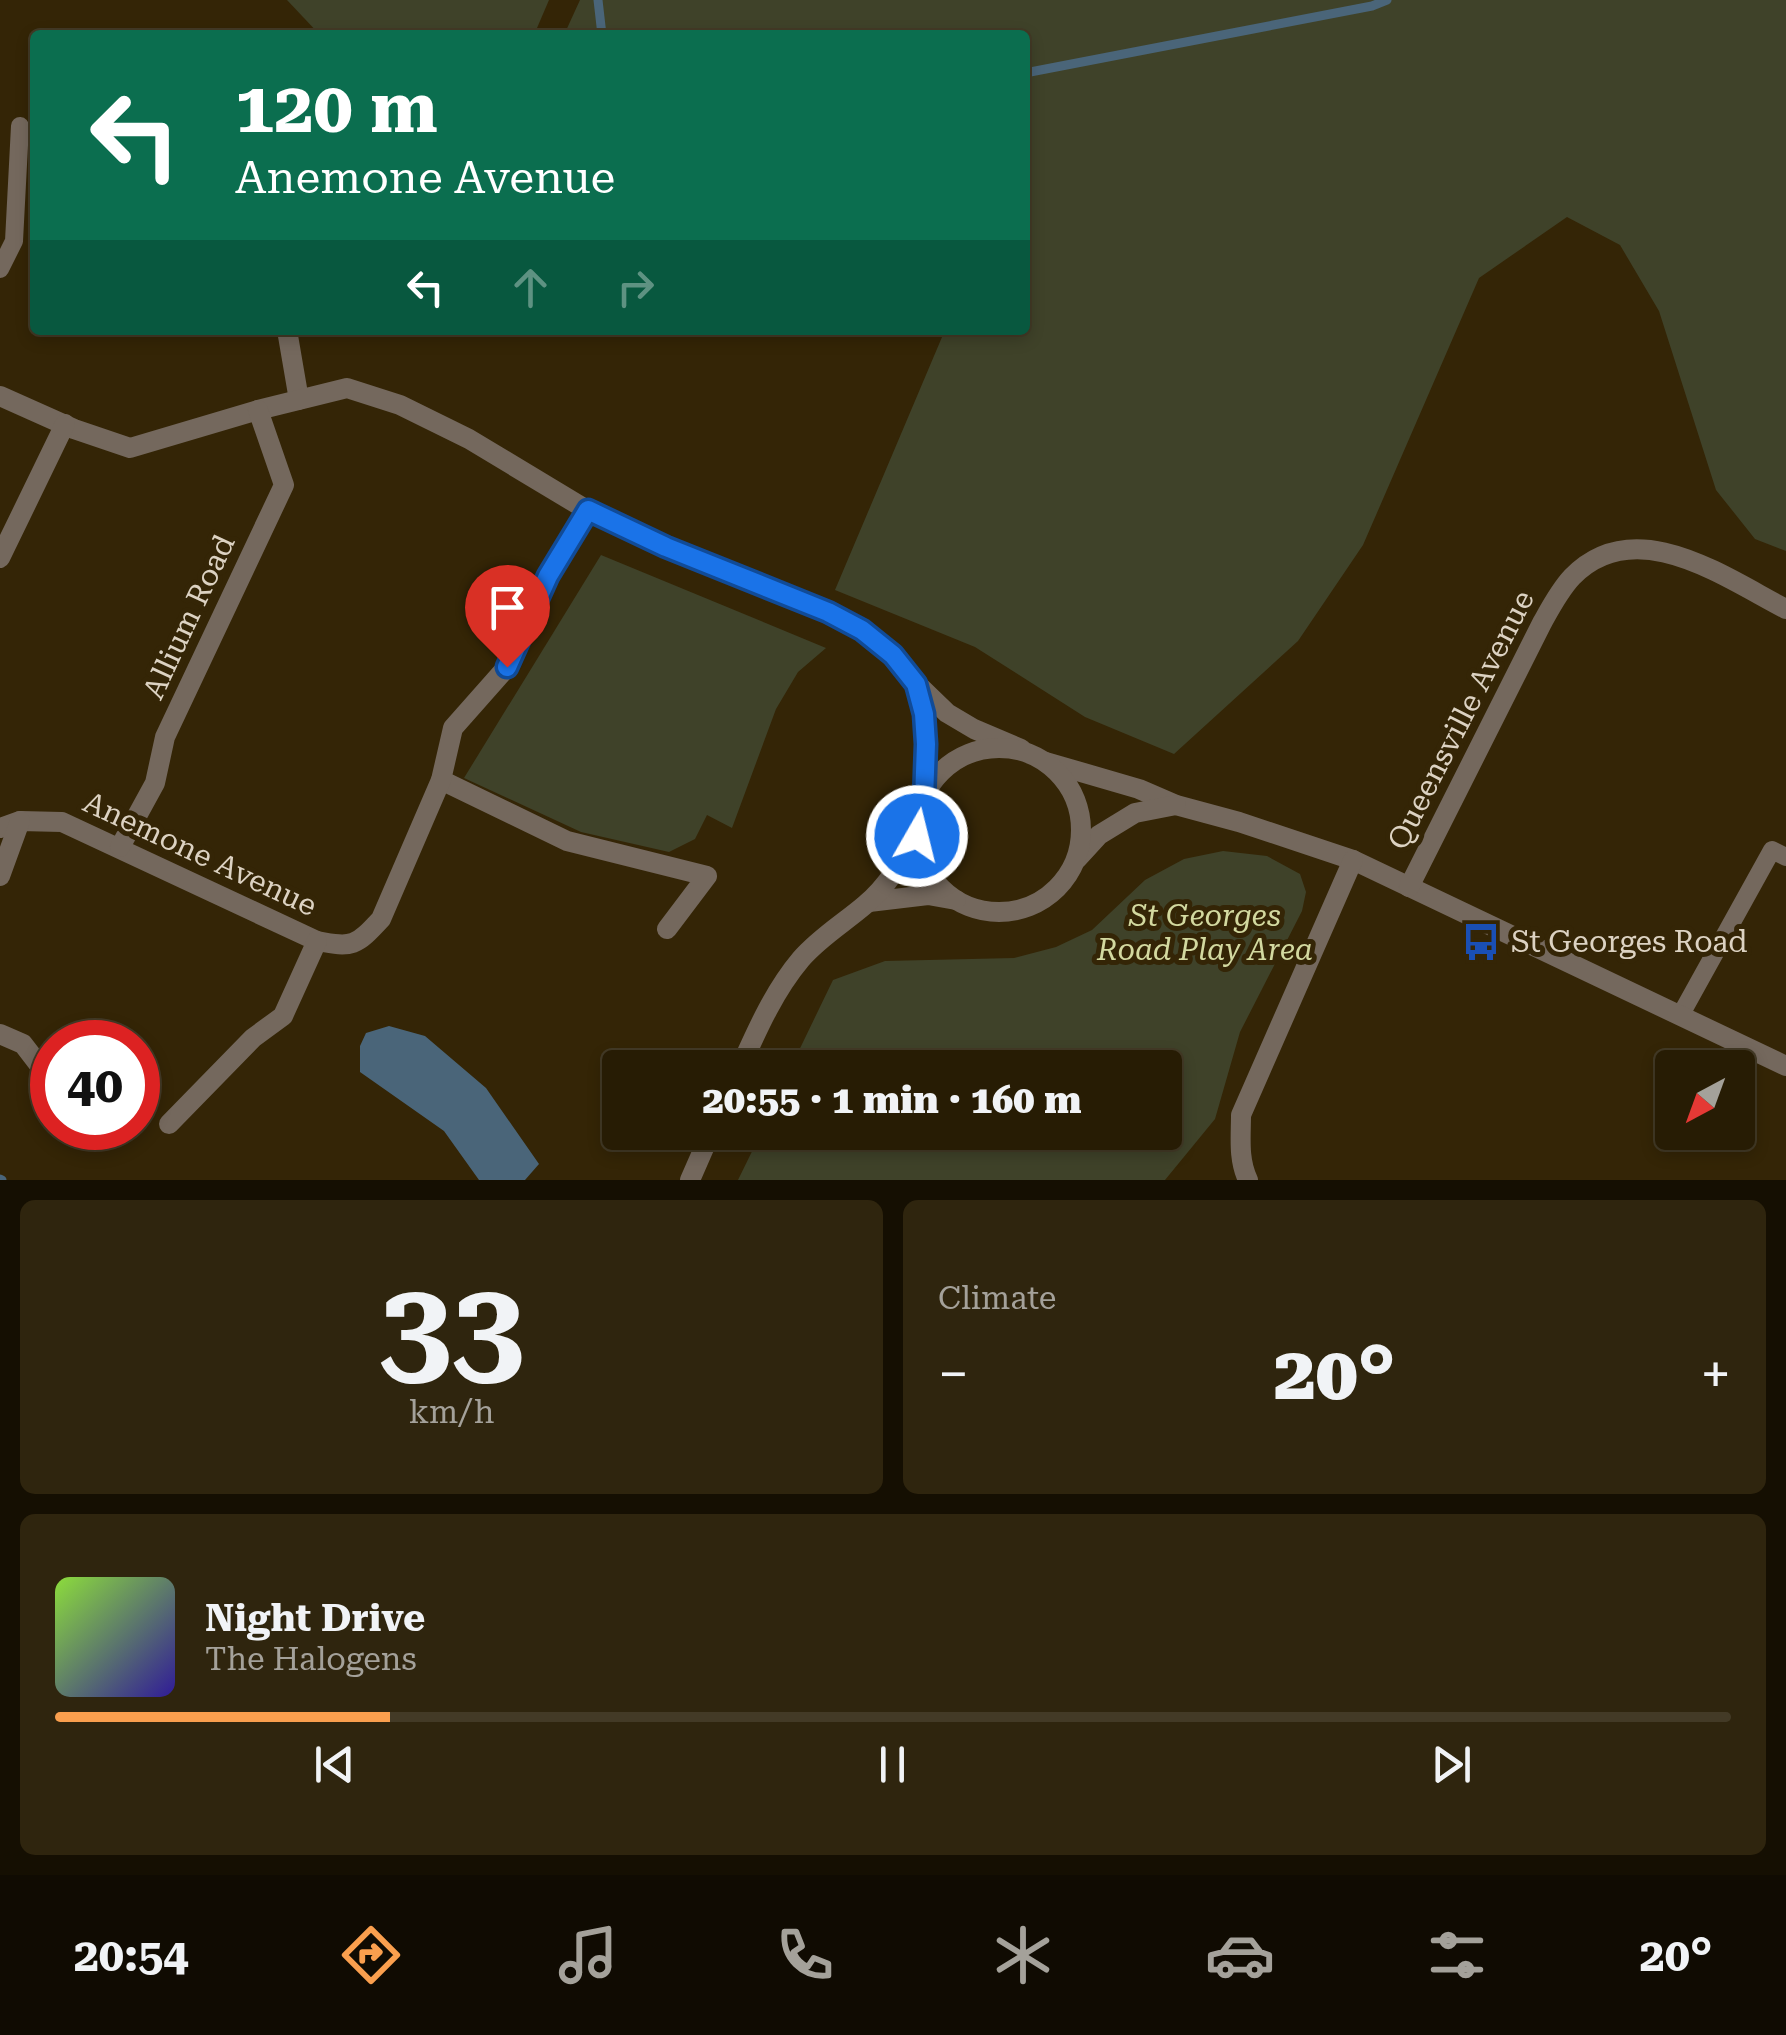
<!DOCTYPE html>
<meta charset="utf-8">
<style>
:root{--surface:#271c04;--page:#2f250e;--text:#f1f3f6;--muted:#a4a19a;--line:#433a26;--accent:#fa9f4e}
body{margin:0;font-family:"Roboto Serif",serif;background:var(--page);color:var(--text);height:100vh;display:flex;flex-direction:column;font-size:38px;white-space:nowrap}
*{box-sizing:border-box;margin:0}
p{font-size:32px;color:var(--muted)}
.icon{flex:none;width:55px;height:55px;fill:none;stroke:currentColor;stroke-width:2;stroke-linecap:round;stroke-linejoin:round}
.map{position:relative;height:1180px;overflow:hidden}
.drawer{display:flex;flex-direction:column;gap:20px;padding:20px;background:#150f02;flex:1}
.drawer>*{flex:none}
.guide{position:absolute;left:30px;top:30px;width:1000px;height:305px;border-radius:10px;box-shadow:0 5px 15px #0003,0 0 0 2px var(--line);background:#0b6e4f;color:#fff;overflow:hidden}
.needle{width:65px;rotate:221deg}
.tools{position:absolute;left:1655px;top:1050px;display:grid;gap:20px}
.tools a{display:grid;place-items:center;width:100px;height:100px;border-radius:10px;background:var(--surface);box-shadow:0 5px 15px #0003,0 0 0 2px var(--line);font-size:50px}
.speed{position:absolute;left:30px;top:1020px;display:flex;gap:20px;font-size:50px;font-weight:700;text-align:center}
.speed>*{display:grid;place-content:center;width:130px;height:130px;border-radius:50%;background:var(--surface);box-shadow:0 5px 15px #0003,0 0 0 2px var(--line);line-height:1}
.speed .limit{border:15px solid #d22;background:#fff;color:#111}
.pin{position:absolute;display:grid;place-items:center;width:85px;height:85px;color:#fff;margin:-102px -42px;border-radius:50% 50% 50% 0;rotate:-45deg;box-shadow:0 0 10px #0007}
.pin .icon{rotate:45deg}
.me{position:absolute;width:110px;margin:-55px;rotate:8deg;stroke-linejoin:round;filter:drop-shadow(0 0 8px #0008)}
.turn{display:flex;align-items:center;gap:35px;height:210px;padding:0 40px;font-size:45px}
.turn .icon{width:130px;height:130px;stroke-width:2.5}
.turn b{display:block;font-size:70px;line-height:85px}
.lanes{display:flex;align-items:center;height:95px;padding:0 40px;background:#0003;justify-content:center;gap:50px;direction:ltr}
.lanes .off{opacity:.35}
.big{font-size:75px;font-weight:800;line-height:1.1}
.drawer .widget{flex:1;display:flex;flex-direction:column;justify-content:center;gap:15px;min-width:0;padding:0 35px;border-radius:15px;background:var(--page)}
.drawer .dial{align-items:center;gap:0}
.dial b{font-size:130px;line-height:1}
.song{display:flex;align-items:center;gap:30px}
.cover{width:120px;height:120px;border-radius:15px;background:linear-gradient(135deg,hsl(90 70% 55%),hsl(250 70% 35%))}
.played{height:10px;border-radius:5px;background:linear-gradient(90deg,var(--accent) 20%,var(--line) 20%)}
.keys{display:flex;justify-content:space-around;direction:ltr}
.heat{display:flex;justify-content:space-between;align-items:center;font-size:55px;direction:ltr}
.drawer .tiles{flex:1;display:grid;gap:20px;grid-template-columns:1fr 1fr}
.widget:last-child{grid-column:span 2}
.trip{position:absolute;left:602px;top:1050px;width:580px;height:100px;border-radius:10px;background:var(--surface);box-shadow:0 5px 15px #0003,0 0 0 2px var(--line);font-weight:800;line-height:100px;text-align:center}
.tabs{display:flex;height:160px;justify-content:space-around;align-items:center;background:#100b02;color:var(--muted)}
.tabs .icon{width:70px;height:70px}
.tabs .current{color:var(--accent)}
.tabs b{font-size:45px;color:var(--text)}
.map>svg:first-child{display:block}
.green{fill:#3f4229}
.water{fill:#4a6579}
.lines{fill:none;stroke-linecap:round;stroke-linejoin:round}
.stream{stroke:#4a6579;stroke-width:9}
.service{stroke:#74685d;stroke-width:18}
.minor{stroke:#74685d;stroke-width:20}
.tertiary{stroke:#74685d;stroke-width:20}
.route-casing{stroke:#114b97;stroke-width:25}
.route{stroke:#1a73e8;stroke-width:18}
.labels{text-anchor:middle;stroke-width:10;stroke-linejoin:round;paint-order:stroke}
.street-label{font-size:30px;fill:#dcd2c2;stroke:#342506}
.park-label{font-size:30px;font-style:italic;fill:#d3d9a0;stroke:#342506}
.poi-label{font-size:30px;fill:#dcd2c2;stroke:#342506;text-anchor:start}
</style>
<div class="map">
<svg width="1786" height="1180" viewBox="0 0 1786 1180">
<rect width="100%" height="100%" fill="#342506"/>
<!-- green -->
<g class="green">
<path d="M 287,0 L 549,0 L 534,35 L 320,35 Z"/>
<path d="M 580,0 L 1786,0 L 1786,551 L 1755,539 L 1716,490 L 1659,311 L 1620,245 L 1567,217 L 1479,278 L 1363,545 L 1298,641 L 1174,754 L 1085,717 L 975,647 L 835,590 L 945,330 L 1025,330 L 1025,35 L 564,35 Z"/>
<path d="M 601,555 L 826,648 L 798,672 L 776,709 L 732,828 L 707,815 L 695,839 L 669,852 L 581,832 L 464,778 Z"/>
<path d="M 1223,851 L 1267,856 L 1300,874 L 1306,892 L 1302,911 L 1240,1032 L 1215,1119 L 1165,1180 L 738,1180 L 761,1133 L 1165,1132 L 1165,1068 L 791,1067 L 833,980 L 885,961 L 1014,958 L 1056,947 L 1092,930 L 1145,880 L 1184,859 Z"/>
</g>
<!-- water -->
<path class="water" d="M 389,1026 L 425,1036 L 486,1088 L 539,1164 L 525,1180 L 479,1180 L 444,1131 L 360,1072 L 360,1046 L 366,1033 Z"/>
<g class="lines">
<!-- stream -->
<g class="stream">
<path d="M 598,0 L 602,35"/>
<path d="M 1025,73 L 1372,6 L 1387,0"/>
<path d="M 0,1179 L 2,1180"/>
</g>
<!-- service -->
<g class="service">
<path d="M 0,269 L 14,241 L 20,126"/>
<path d="M 1680,1016 L 1772,850 L 1786,857"/>
</g>
<!-- minor -->
<g class="minor">
<path d="M 287,330 L 299,400"/>
<path d="M 0,396 L 74,429 L 130,448 L 258,410 L 347,388 L 400,405 L 469,439 L 587,510 L 666,547 L 802,601 L 862,630 L 893,655 L 917,684 L 947,713 L 974,729 L 1021,749"/>
<path d="M 0,558 L 65,424"/>
<path d="M 917,686 C 927,724 926,760 924,800"/>
<path d="M 1046,762 L 1139,789 L 1176,805 L 1239,822 L 1353,860 L 1786,1066"/>
<path d="M 441,780 L 567,841 L 707,876 L 667,929"/>
<path d="M 0,828 L 20,821 L 62,822 L 317,941 C 353,948 356,946 381,919 L 441,780 L 453,728 L 507,667 L 548,576 L 587,510"/>
<path d="M 120,847 L 155,783 L 165,737 L 284,485 L 258,410"/>
<path d="M 1077,859 L 1099,835 L 1135,813 L 1176,805"/>
<path d="M 0,876 L 20,821"/>
<path d="M 1409,887 L 1542,623 C 1551,607 1559,591 1572,577 C 1635,512 1724,577 1786,609"/>
<path d="M 0,1034 L 23,1044 L 46,1074 L 52,1076"/>
<path d="M 169,1124 L 253,1038 L 283,1016 L 317,941"/>
<path d="M 1248,1180 C 1238,1159 1241,1137 1241,1115 L 1353,860"/>
</g>
<!-- tertiary -->
<g class="tertiary">
<circle cx="999" cy="830" r="82"/>
<path d="M 869,902 L 928,895 L 956,900"/>
<path d="M 740,1068 C 757,1030 774,991 801,959 C 820,937 844,923 866,904 C 888,886 903,859 917,835"/>
<path d="M 690,1180 L 711,1132"/>
</g>
</g>
<g class="lines">
<!-- route casing -->
<g class="route-casing">
<path id="route" d="M 507,667 L 548,576 L 588,510 L 666,547 L 828,612 L 862,630 L 893,655 L 916,684 L 924,714 L 926,744 L 924,800 L 920,807 L 917,836"/>
</g>
<!-- route -->
<use href="#route" class="route"/>
</g>
<!-- icons -->
<defs>
<g id="bus-bare" transform="scale(3)"><path d="M-5-6H5V4H4V6H2V4H-2V6H-4V4H-5ZM-3.5-4V0h7V-4ZM-3.5 1.2v1.5H-2V1.2ZM2 1.2v1.5H3.5V1.2Z" fill="#1a4fb4" stroke="#342506" stroke-width="2.5" paint-order="stroke"/></g>
</defs>
<g fill-rule="evenodd">
<use href="#bus-bare" x="1481" y="942"/>
</g>
<g class="labels">
<!-- street labels -->
<g class="street-label">
<text transform="translate(189 617) rotate(-65)" y="10">Allium Road</text>
<text transform="translate(1461 720) rotate(-63)" y="10">Queensville Avenue</text>
<text transform="translate(200 854) rotate(25)" y="10">Anemone Avenue</text>
</g>
<!-- park labels -->
<g class="park-label">
<text x="1205" y="926">St Georges<tspan x="1205" dy="34">Road Play Area</tspan></text>
</g>
<!-- poi labels -->
<g class="poi-label">
<text x="1511" y="952">St Georges Road</text>
</g>
</g>
</svg>
<div class="tools">
<a><svg class="needle" viewBox="-14 -14 28 28"><path d="M0-13l5 13h-10z" fill="#e53935"/><path d="M0 13l5-13h-10z" fill="#a4a19a"/></svg></a>
</div>
<div class="speed"><div class="limit">40</div></div>
<div class="pin" style="left:507px;top:667px;background:#d93025"><svg class="icon" aria-label="arrive" viewBox="0 0 24 24"><path d="M6 21V4h12l-3 4 3 4H6"/></svg></div>
<svg class="me" style="left:917px;top:836px" viewBox="-20 -20 40 40"><circle r="17" fill="#1a73e8" stroke="#fff" stroke-width="3"/><path d="M0-11L8 9 0 5-8 9z" fill="#fff"/></svg>
<div class="trip">20:55 · 1 min · 160 m</div>
<div class="guide">
<div class="turn"><svg class="icon" aria-label="left" viewBox="0 0 24 24"><path d="M17 20v-9H6M10 6l-5 5 5 5"/></svg><div><b>120 m</b>Anemone Avenue</div></div>
<div class="lanes"><svg class="icon" aria-label="left" viewBox="0 0 24 24"><path d="M17 20v-9H6M10 6l-5 5 5 5"/></svg><svg class="icon off" aria-label="ahead" viewBox="0 0 24 24"><path d="M12 20V5M6 11l6-6 6 6"/></svg><svg class="icon off" aria-label="right" viewBox="0 0 24 24"><path d="M7 20v-9h11M14 6l5 5-5 5"/></svg></div>
</div>
</div>
<section class="drawer">
<div class="tiles">
<div class="widget dial"><b>33</b><p>km/h</p></div>
<div class="widget"><p>Climate</p>
<div class="heat"><a>−</a><b class="big">20°</b><a>+</a></div>
</div>
<div class="widget">
<div class="song"><i class="cover"></i><div><b>Night Drive</b><p>The Halogens</p></div></div>
<div class="played"></div>
<div class="keys"><svg class="icon" aria-label="previous" viewBox="0 0 24 24"><path d="M18 5L8 12l10 7zM5 5v14"/></svg><svg class="icon" aria-label="pause" viewBox="0 0 24 24"><path d="M8 5v14M16 5v14"/></svg><svg class="icon" aria-label="next" viewBox="0 0 24 24"><path d="M6 5l10 7-10 7zM19 5v14"/></svg></div>
</div>
</div>
</section>
<nav class="tabs">
<b>20:54</b>
<svg class="icon current" aria-label="directions" viewBox="0 0 24 24"><path d="M12 3l9 9-9 9-9-9zM9 14v-3h6M13 9l2 2-2 2"/></svg>
<svg class="icon" aria-label="music" viewBox="0 0 24 24"><path d="M9 18V5l10-2v13"/><circle cx="6" cy="18" r="3"/><circle cx="16" cy="16" r="3"/></svg>
<svg class="icon" aria-label="phone" viewBox="0 0 24 24"><path d="M5 4h4l2 5-3 2q2 4 5 5l2-3 5 2v4C11 20 4 13 5 4z"/></svg>
<svg class="icon" aria-label="climate" viewBox="0 0 24 24"><path d="M12 3v18M4 7l16 10M4 17L20 7"/></svg>
<svg class="icon" aria-label="car" viewBox="0 0 24 24"><path d="M5 17H2v-5l4-1 3-4h7l3 4 3 1v5h-3M9 17h6M6 11h13"/><circle cx="7" cy="17" r="2"/><circle cx="17" cy="17" r="2"/></svg>
<svg class="icon" aria-label="filters" viewBox="0 0 24 24"><path d="M4 7h16M4 17h16"/><circle cx="9" cy="7" r="2"/><circle cx="15" cy="17" r="2"/></svg>
<b>20°</b>
</nav>
